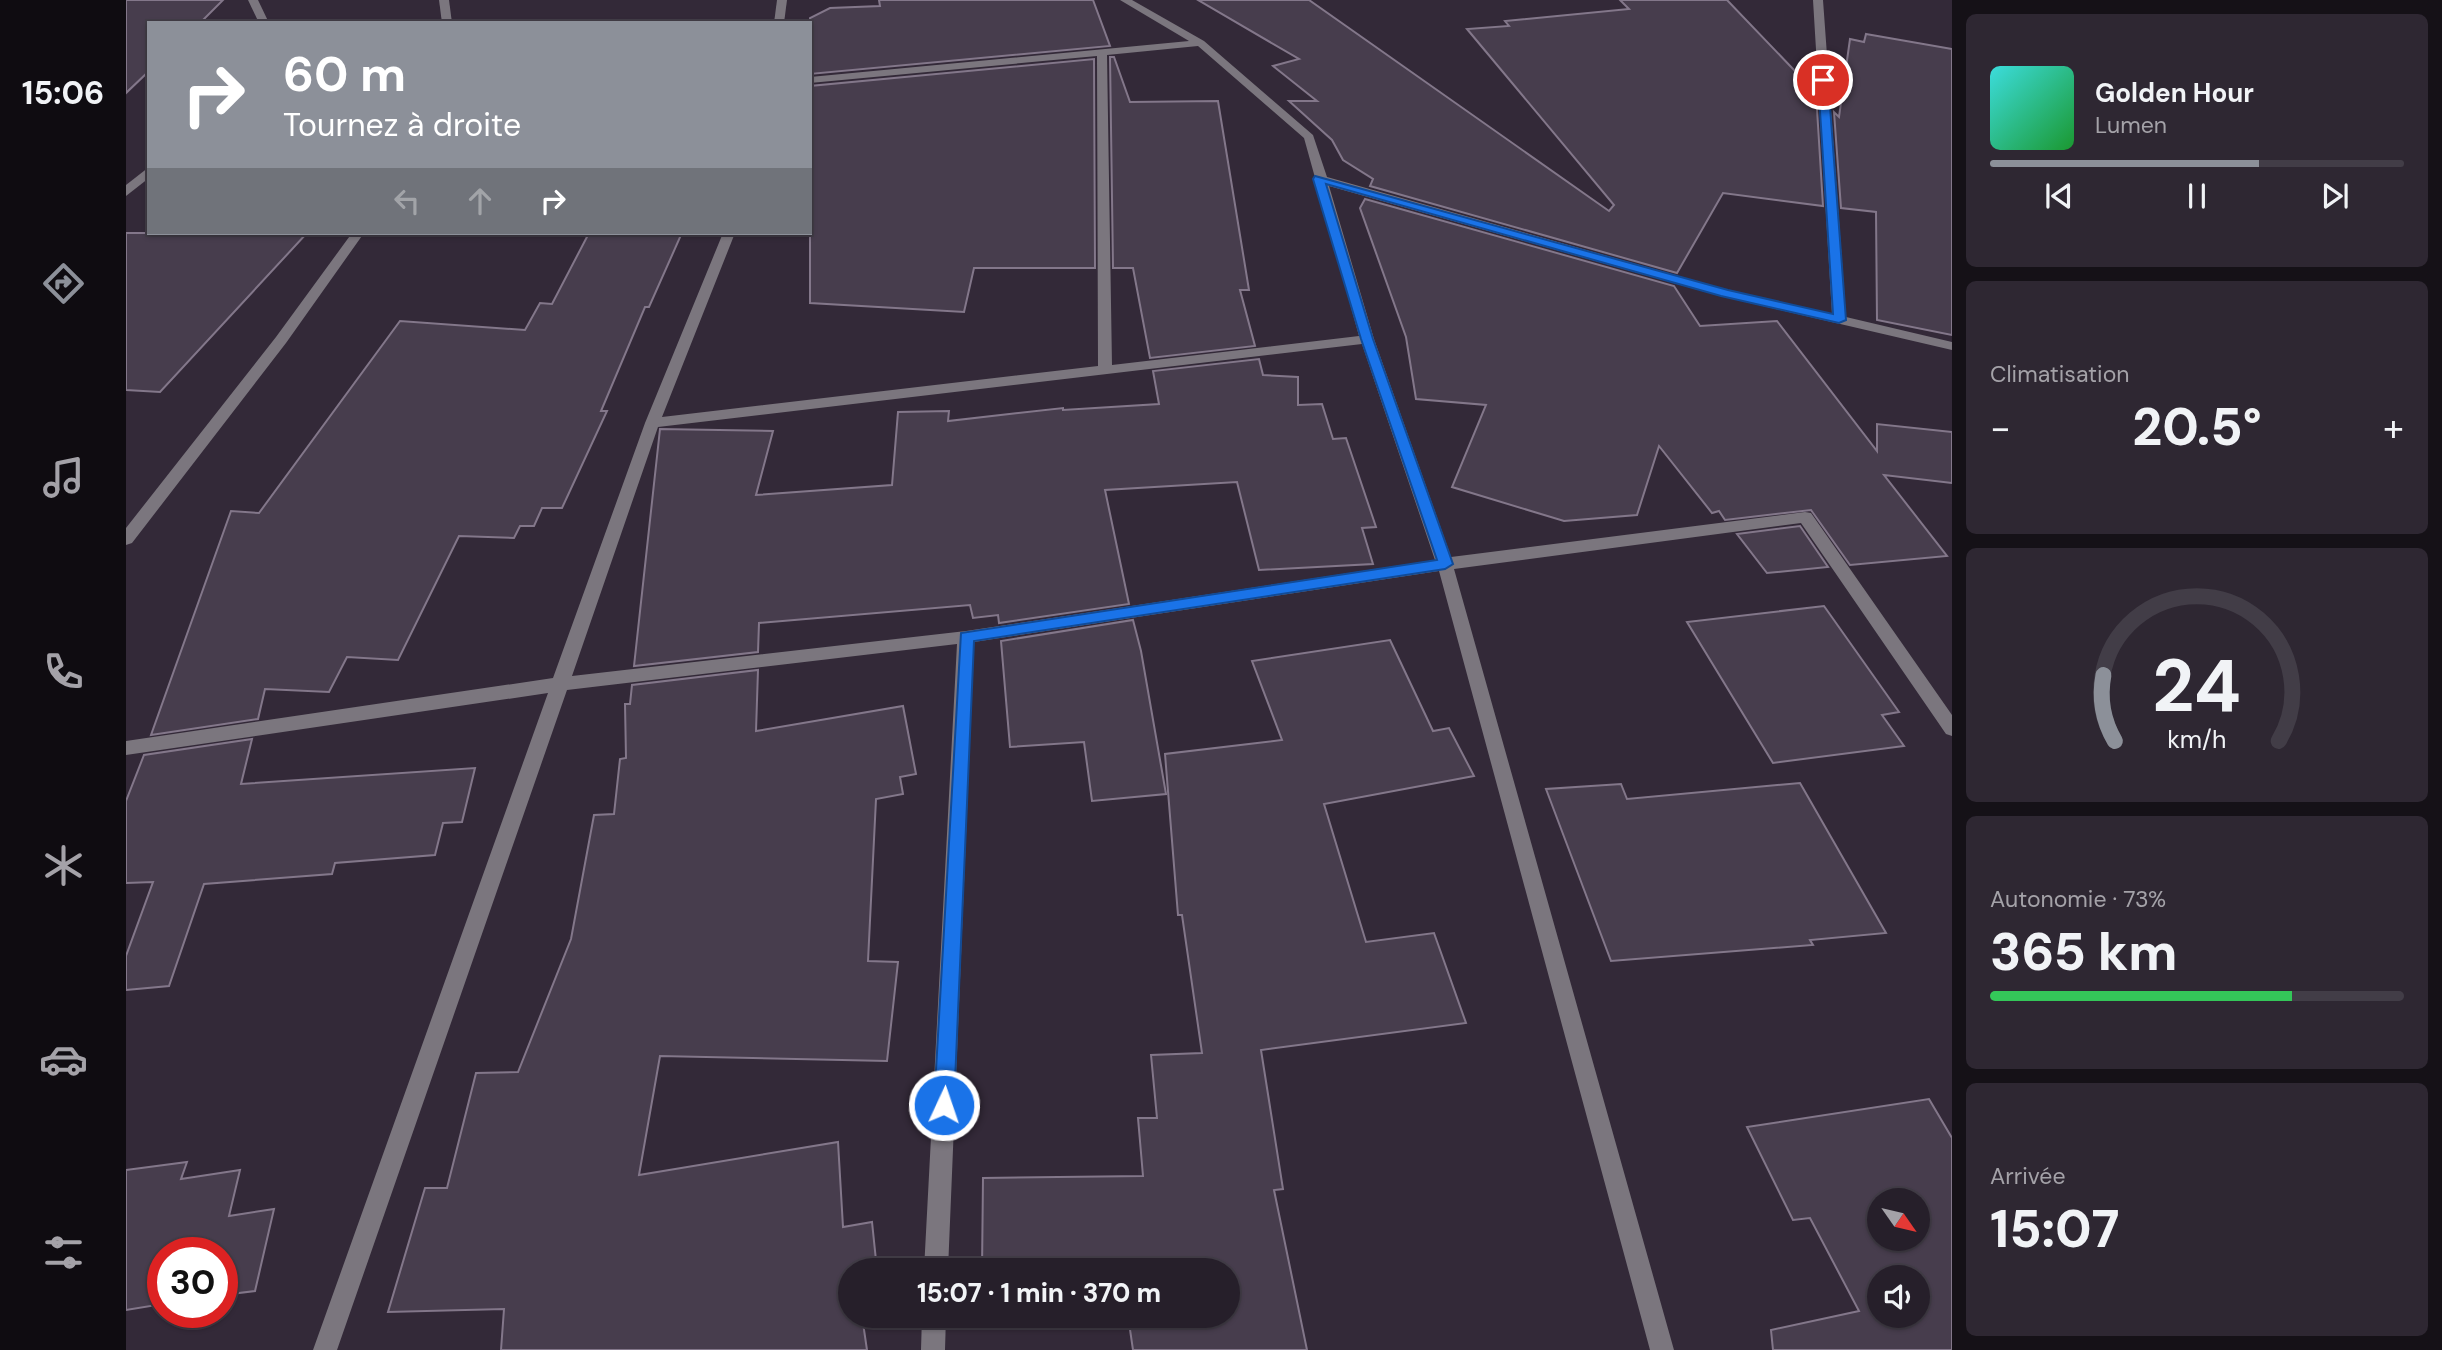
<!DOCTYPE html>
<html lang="fr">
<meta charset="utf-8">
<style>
:root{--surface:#261f2a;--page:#2e2732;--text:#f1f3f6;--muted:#a4a2a8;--line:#423d47;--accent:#8c9099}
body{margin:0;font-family:"DM Sans",sans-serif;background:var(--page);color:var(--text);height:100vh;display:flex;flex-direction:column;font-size:26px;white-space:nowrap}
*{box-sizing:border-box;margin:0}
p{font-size:23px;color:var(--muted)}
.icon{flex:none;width:38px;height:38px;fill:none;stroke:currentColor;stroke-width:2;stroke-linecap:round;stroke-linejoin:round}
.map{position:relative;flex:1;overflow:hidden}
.panel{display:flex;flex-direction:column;gap:14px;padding:14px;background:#151117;width:490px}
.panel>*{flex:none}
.hud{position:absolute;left:21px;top:21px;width:665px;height:214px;border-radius:0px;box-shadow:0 2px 5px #0004,0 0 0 2px var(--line);background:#8c9099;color:#fff;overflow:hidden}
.needle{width:46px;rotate:124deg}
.fabs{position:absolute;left:1741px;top:1188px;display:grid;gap:14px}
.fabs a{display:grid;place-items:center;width:63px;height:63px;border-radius:50%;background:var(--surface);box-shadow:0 2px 5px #0004,0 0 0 2px var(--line);font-size:35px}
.speed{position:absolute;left:21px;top:1237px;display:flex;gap:14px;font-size:35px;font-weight:700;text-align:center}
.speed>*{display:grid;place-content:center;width:91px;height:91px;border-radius:50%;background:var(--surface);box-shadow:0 2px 5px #0004,0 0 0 2px var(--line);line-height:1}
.speed .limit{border:10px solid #d22;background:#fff;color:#111}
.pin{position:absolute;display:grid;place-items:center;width:60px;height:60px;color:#fff;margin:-30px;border:4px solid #fff;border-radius:50%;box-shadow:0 2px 7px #0007}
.me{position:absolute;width:77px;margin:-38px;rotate:3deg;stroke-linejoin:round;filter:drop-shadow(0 0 5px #0008)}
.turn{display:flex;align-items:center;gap:24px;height:147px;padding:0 21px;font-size:32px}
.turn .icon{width:91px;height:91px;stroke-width:2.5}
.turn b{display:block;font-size:49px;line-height:60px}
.lanes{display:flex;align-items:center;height:66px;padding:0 21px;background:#0003;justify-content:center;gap:35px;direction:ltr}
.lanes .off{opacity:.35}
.big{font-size:52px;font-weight:800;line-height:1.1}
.panel .card{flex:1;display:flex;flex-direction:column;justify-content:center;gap:10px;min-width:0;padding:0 24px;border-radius:10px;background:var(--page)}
.panel .dial{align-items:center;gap:0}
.dial svg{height:182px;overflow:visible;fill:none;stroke:var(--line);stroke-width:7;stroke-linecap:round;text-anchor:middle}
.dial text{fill:var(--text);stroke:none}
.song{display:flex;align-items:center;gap:21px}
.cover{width:84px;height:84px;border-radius:10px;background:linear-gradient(135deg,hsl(180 70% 55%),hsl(130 70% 35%))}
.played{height:7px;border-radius:4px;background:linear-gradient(90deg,var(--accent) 65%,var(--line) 65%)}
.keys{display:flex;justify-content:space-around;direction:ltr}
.heat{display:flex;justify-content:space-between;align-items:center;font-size:38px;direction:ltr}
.charge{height:10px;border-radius:5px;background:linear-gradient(90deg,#34c759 73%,var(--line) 0)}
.trip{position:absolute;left:712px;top:1258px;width:402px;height:70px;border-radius:35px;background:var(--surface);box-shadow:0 2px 5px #0004,0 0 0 2px var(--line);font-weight:800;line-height:70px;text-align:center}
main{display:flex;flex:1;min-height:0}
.menu{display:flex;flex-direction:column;width:126px;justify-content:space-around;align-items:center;background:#0f0c11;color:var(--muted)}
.menu .icon{width:49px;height:49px}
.menu .on{color:var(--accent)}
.menu b{font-size:32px;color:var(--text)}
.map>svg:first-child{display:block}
.building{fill:#473d4d;stroke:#83778a;stroke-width:2;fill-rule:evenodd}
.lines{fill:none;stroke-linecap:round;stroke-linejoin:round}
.minor{fill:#7b767e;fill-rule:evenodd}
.route{fill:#1a73e8;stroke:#114b97;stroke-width:2}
</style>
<main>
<nav class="menu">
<b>15:06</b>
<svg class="icon on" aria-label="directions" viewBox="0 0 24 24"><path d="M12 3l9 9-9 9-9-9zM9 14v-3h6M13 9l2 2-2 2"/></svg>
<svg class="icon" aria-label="music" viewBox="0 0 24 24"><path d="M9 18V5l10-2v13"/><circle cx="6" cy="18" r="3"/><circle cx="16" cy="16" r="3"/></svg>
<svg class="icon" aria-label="phone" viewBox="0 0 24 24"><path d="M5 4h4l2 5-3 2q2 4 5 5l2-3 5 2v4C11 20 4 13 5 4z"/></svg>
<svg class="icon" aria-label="climate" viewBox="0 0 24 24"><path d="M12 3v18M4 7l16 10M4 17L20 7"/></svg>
<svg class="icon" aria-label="car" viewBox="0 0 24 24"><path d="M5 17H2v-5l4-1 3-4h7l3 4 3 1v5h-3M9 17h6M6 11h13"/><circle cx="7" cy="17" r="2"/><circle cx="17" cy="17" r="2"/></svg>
<svg class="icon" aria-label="filters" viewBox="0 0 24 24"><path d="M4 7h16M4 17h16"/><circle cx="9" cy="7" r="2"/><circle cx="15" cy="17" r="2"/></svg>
</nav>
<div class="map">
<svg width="1826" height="1350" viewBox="0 0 1826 1350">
<rect width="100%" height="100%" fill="#332938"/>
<!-- building -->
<g class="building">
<path d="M 0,0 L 97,0 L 74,23 L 23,23 L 23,71 L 0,93 Z"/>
<path d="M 753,0 L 967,0 L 984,46 L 684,74 L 684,18 L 704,8 L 754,6 Z"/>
<path d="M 1072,0 L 1183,0 L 1483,211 L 1488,205 L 1341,29 L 1383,26 L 1379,21 L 1503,9 L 1494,0 L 1601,0 L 1690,93 L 1697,206 L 1597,193 L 1551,273 L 1244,186 L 1247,179 L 1217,160 L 1206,140 L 1163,101 L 1191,101 L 1147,66 L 1173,59 Z"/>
<path d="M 1740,34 L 1826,49 L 1826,335 L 1751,320 L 1750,212 L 1715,208 L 1708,112 L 1713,117 L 1724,39 L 1738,42 Z"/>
<path d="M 984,57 L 988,57 L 1004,102 L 1092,101 L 1123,290 L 1114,290 L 1129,346 L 1024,358 L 1007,268 L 987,268 Z"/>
<path d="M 968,59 L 969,268 L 848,268 L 838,312 L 684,303 L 684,86 Z"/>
<path d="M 1239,199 L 1548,286 L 1574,326 L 1651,321 L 1751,451 L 1751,424 L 1826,432 L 1826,483 L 1758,475 L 1821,556 L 1724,565 L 1685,510 L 1599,520 L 1593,511 L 1586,513 L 1533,446 L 1511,515 L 1438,521 L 1326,487 L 1360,405 L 1290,399 L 1280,337 L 1234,208 Z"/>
<path d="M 0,233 L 181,233 L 34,392 L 0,390 Z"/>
<path d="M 463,233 L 555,235 L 523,307 L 519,307 L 475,411 L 481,411 L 436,508 L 416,508 L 408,526 L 394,526 L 388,538 L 333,536 L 272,660 L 221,657 L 203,692 L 139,689 L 132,719 L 25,735 L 105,511 L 133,513 L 274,321 L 399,330 L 414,303 L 426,304 Z"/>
<path d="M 1133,359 L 1137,375 L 1172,377 L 1172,405 L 1196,404 L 1207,439 L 1220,438 L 1250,527 L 1236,528 L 1247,564 L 1133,570 L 1111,482 L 979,490 L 1003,604 L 873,623 L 872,615 L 847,618 L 844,605 L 633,623 L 632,652 L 508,666 L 534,429 L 647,431 L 630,495 L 766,485 L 772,412 L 823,411 L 822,421 L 937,408 L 937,410 L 1033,404 L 1027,371 Z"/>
<path d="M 1674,526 L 1702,567 L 1641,573 L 1611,534 Z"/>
<path d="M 1698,606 L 1773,712 L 1756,715 L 1778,746 L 1647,763 L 1561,622 Z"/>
<path d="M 1007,620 L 1015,651 L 1040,794 L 966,801 L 958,742 L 884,747 L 875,641 Z"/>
<path d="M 1264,640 L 1307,731 L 1323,728 L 1348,776 L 1198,804 L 1240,942 L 1308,933 L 1340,1023 L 1135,1050 L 1157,1189 L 1148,1190 L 1181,1350 L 1007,1350 L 1002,1316 L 1102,1316 L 1102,1270 L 856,1270 L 857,1178 L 1017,1176 L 1012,1118 L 1031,1118 L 1025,1055 L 1076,1053 L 1056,915 L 1052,915 L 1039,754 L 1156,740 L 1126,661 Z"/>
<path d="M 632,670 L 630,731 L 777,706 L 790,774 L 774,777 L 777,794 L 750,799 L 742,961 L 772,962 L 761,1061 L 534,1056 L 513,1175 L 712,1142 L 717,1227 L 746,1222 L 751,1270 L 724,1270 L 724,1316 L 736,1316 L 741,1350 L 375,1350 L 378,1309 L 262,1312 L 299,1188 L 321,1188 L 350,1073 L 392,1072 L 445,939 L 468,815 L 488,814 L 494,759 L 500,758 L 499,704 L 504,704 L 506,685 Z"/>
<path d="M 126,739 L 115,784 L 349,768 L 336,822 L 317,823 L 309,855 L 209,863 L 206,874 L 78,884 L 43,986 L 0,990 L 0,956 L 27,882 L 0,883 L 0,801 L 18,755 Z"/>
<path d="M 1674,783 L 1760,933 L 1684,940 L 1687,945 L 1485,961 L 1420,789 L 1495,784 L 1501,799 Z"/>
<path d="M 1803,1099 L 1826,1138 L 1826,1350 L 1647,1350 L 1645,1330 L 1733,1311 L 1684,1218 L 1667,1220 L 1621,1127 ZM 1754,1200 L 1792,1200 L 1792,1239 L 1754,1239 ZM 1754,1278 L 1792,1278 L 1792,1316 L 1754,1316 Z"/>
<path d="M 61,1162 L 55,1179 L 114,1170 L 103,1216 L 148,1209 L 129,1291 L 96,1295 L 96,1253 L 37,1253 L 37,1304 L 0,1310 L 0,1170 Z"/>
</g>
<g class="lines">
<!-- minor -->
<g class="minor">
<path d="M 122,0 L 132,0 L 143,23 L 133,23 Z"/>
<path d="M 313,0 L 323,0 L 326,23 L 316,23 Z"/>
<path d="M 651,0 L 661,0 L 658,23 L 648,23 Z"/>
<path d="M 994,0 L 1006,0 L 1078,41 L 1187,135 L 1201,177 L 1602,290 L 1706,314 L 1687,0 L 1697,0 L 1720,317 L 1826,342 L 1826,350 L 1594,296 L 1203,186 L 1248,339 L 1325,557 L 1679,512 L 1685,513 L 1826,715 L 1826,736 L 1820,734 L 1675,523 L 1328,569 L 1548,1350 L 1524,1350 L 1313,571 L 848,642 L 822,1270 L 798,1270 L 831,644 L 441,690 L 211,1350 L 187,1350 L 422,693 L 0,755 L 0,741 L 427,678 L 519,423 L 597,233 L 609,233 L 536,417 L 972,366 L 971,56 L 684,83 L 684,77 L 1063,41 ZM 1072,46 L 1178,138 L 1233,336 L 986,365 L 981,55 ZM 1236,344 L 1309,560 L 840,631 L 446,676 L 532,427 Z"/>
<path d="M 23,167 L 23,178 L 0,196 L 0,185 Z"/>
<path d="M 226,233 L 238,233 L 160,343 L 6,543 L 0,545 L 0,528 L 150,337 Z"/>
<path d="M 796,1316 L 820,1316 L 819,1350 L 795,1350 Z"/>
</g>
</g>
<!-- route -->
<path class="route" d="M 1697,77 L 1702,80 L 1720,320 L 1713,323 L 1595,296 L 1200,184 L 1247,339 L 1327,564 L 1319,569 L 848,641 L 828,1105 L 825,1112 L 818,1115 L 811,1112 L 808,1105 L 835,633 L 1311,560 L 1235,339 L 1187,179 L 1189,176 L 1602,290 L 1707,314 L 1692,80 Z"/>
</svg>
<div class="fabs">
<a><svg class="needle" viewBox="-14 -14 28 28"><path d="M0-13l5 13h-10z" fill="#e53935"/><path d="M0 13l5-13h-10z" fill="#a4a2a8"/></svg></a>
<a><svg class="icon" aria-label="sound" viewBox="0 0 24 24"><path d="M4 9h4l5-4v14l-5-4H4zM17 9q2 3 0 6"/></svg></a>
</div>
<div class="speed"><div class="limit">30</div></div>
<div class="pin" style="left:1697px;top:80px;background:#d93025"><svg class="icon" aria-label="arrive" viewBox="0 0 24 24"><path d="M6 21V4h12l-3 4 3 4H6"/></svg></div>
<svg class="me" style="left:818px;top:1105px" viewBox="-20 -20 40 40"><circle r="17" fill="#1a73e8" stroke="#fff" stroke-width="3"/><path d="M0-11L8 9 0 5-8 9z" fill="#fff"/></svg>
<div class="trip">15:07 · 1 min · 370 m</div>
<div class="hud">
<div class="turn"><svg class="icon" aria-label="right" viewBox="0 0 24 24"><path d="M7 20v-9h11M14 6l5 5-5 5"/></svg><div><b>60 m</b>Tournez à droite</div></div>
<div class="lanes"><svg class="icon off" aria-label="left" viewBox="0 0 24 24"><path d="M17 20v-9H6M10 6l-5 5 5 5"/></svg><svg class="icon off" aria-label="ahead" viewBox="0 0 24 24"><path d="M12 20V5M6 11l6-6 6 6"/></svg><svg class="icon" aria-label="right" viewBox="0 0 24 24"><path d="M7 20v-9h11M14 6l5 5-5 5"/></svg></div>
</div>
</div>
<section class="panel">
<div class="card">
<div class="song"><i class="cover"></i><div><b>Golden Hour</b><p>Lumen</p></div></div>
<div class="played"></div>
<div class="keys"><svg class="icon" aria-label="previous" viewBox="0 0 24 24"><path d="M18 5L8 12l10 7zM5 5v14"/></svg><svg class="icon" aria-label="pause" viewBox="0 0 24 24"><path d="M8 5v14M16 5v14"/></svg><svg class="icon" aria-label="next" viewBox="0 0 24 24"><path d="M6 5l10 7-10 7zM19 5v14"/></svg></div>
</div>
<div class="card"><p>Climatisation</p>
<div class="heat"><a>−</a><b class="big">20.5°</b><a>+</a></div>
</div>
<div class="card dial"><svg viewBox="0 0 100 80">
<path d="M14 69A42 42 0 1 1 86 69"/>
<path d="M14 69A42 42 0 0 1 9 40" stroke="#8c9099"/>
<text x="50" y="56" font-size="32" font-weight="700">24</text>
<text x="50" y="72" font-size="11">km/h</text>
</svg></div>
<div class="card"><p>Autonomie · 73%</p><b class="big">365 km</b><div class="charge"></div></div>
<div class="card"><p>Arrivée</p><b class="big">15:07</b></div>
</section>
</main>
